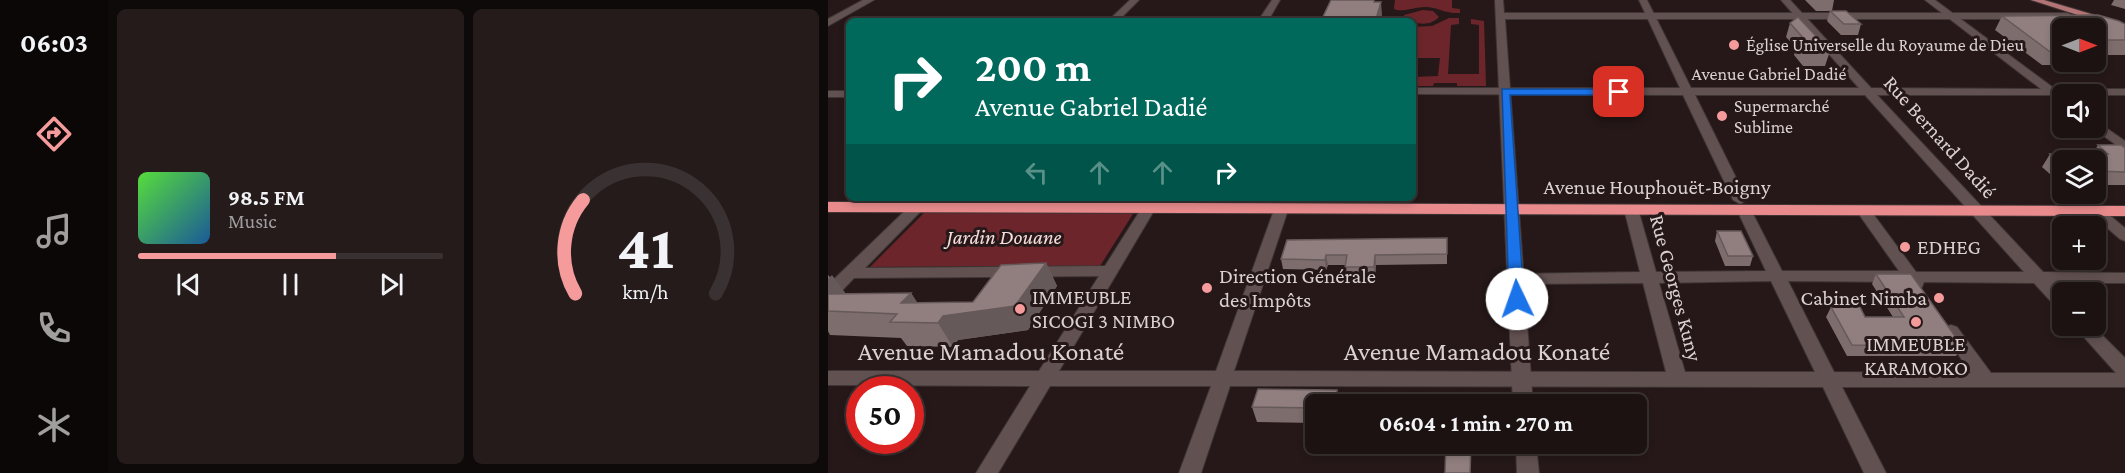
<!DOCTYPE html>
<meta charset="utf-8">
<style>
:root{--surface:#1c1212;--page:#251b1b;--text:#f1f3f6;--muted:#a09e9f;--line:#3a3232;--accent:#f59b9c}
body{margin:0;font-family:"Crimson Pro",serif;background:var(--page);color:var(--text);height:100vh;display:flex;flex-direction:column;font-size:22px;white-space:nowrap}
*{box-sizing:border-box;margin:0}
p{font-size:20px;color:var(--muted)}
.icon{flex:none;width:33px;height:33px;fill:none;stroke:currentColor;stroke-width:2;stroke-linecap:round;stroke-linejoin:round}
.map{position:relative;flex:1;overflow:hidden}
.details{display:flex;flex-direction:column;gap:9px;padding:9px;background:#0f0a0a;width:720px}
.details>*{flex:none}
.guide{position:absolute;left:18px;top:18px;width:570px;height:183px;border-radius:9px;box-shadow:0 3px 9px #0003,0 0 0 2px var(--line);background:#00695c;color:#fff;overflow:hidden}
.needle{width:39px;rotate:90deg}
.tools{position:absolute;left:1224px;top:18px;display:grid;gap:12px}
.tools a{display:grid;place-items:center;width:54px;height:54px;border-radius:9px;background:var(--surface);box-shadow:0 3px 9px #0003,0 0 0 2px var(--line);font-size:30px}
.speed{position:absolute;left:18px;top:376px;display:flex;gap:12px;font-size:30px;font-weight:700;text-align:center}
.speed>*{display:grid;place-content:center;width:78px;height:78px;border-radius:50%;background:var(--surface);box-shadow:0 3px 9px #0003,0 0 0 2px var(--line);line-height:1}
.speed .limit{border:9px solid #d22;background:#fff;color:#111}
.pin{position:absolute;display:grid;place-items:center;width:51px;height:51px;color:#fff;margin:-26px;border-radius:12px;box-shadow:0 3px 9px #0006}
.me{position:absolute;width:66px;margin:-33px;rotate:357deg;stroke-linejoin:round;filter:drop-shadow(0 0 4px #0008)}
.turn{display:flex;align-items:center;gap:21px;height:126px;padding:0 30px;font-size:27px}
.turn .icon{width:78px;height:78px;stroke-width:2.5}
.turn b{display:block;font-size:42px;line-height:51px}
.lanes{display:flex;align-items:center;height:57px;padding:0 30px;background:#0003;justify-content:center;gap:30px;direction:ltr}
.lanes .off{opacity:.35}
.details .tile{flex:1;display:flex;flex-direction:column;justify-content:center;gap:9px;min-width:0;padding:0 21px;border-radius:9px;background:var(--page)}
.details .dial{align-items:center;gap:0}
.dial svg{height:156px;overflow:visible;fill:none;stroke:var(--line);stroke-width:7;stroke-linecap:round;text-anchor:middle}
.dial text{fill:var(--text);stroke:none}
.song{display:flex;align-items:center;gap:18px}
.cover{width:72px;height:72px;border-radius:9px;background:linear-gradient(135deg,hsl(110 70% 55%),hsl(210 70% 35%))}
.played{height:6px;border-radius:3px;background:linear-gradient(90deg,var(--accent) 65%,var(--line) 65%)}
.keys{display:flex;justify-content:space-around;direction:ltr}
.details .tiles{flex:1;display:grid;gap:9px;grid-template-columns:repeat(2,1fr)}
.trip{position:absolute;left:477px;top:394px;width:342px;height:60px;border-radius:9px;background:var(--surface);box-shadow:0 3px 9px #0003,0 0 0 2px var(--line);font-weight:700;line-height:60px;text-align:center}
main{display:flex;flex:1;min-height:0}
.tabs{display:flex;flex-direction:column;width:108px;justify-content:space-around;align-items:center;background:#0b0707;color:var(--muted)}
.tabs .icon{width:42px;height:42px}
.tabs .active{color:var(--accent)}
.tabs b{font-size:27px;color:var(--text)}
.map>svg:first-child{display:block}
.green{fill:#6c262b}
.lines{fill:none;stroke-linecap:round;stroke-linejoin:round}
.street-casing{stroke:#3f3535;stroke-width:2}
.secondary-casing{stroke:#3f3535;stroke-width:2}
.primary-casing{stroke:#3f3535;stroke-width:2}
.highway-casing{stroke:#3f3535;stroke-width:2}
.street{fill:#625151;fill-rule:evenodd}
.secondary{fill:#625151;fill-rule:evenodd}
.primary{fill:#b37475;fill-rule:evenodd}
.highway{fill:#e98b8d;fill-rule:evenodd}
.wall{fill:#7d6d6d}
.shaded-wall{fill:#665959}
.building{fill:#917f7f;stroke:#665959;stroke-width:1.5}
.route{fill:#1a73e8;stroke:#114b97;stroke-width:1.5}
.poi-dot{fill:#f59b9c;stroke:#261818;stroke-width:2}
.labels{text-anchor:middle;stroke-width:6;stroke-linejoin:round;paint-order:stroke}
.far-poi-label{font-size:18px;fill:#dbd1d1;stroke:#261818;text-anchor:start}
.far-street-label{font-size:18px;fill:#dbd1d1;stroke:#261818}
.street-label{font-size:21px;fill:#dbd1d1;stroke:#261818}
.park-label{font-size:21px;font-style:italic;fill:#f9dcdc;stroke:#261818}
.poi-label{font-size:21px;fill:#dbd1d1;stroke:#261818;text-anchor:start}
.near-street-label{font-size:26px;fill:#dbd1d1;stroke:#261818}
</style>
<main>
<nav class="tabs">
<b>06:03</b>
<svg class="icon active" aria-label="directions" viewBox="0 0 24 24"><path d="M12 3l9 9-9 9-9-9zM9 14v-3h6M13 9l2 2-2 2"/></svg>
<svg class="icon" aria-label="music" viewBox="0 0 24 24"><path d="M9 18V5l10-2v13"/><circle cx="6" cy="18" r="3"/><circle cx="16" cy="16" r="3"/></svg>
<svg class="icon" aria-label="phone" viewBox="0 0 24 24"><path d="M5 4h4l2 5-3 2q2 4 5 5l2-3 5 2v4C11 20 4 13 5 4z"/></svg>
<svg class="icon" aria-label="climate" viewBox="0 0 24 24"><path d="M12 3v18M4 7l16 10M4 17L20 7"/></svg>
</nav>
<section class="details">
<div class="tiles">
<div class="tile">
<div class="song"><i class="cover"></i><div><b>98.5 FM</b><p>Music</p></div></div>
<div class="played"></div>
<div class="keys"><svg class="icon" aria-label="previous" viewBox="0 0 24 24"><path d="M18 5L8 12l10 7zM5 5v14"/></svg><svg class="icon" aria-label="pause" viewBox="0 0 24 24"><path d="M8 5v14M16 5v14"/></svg><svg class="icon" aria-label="next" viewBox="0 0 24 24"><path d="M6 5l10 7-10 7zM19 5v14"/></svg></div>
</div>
<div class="tile dial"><svg viewBox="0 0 100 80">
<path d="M14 69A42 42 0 1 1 86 69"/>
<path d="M14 69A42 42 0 0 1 18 21" stroke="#f59b9c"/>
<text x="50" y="56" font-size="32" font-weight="700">41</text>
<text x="50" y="72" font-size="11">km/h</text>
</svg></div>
</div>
</section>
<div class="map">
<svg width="1297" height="473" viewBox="0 0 1297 473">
<rect width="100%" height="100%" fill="#261818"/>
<!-- green -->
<g class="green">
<path d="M 567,0 L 624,0 L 624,8 L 632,9 L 632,13 C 619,14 611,8 599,7 C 588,6 575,13 566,9 Z"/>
<path d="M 595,10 L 605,11 L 611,17 C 600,28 587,23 576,19 L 576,15 Z"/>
<path d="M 621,18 L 631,18 L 631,24 L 623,25 L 620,74 L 651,74 L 651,25 L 643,24 L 643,19 L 656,21 L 658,86 L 629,86 L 629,83 L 606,83 L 605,86 L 585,86 L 585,77 L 610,76 L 612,58 L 585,58 L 585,27 L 604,26 Z"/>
<path d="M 103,206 L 310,206 L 272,266 L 42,267 Z"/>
</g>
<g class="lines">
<!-- street casing -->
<g class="street-casing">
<g id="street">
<path d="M 35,0 L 46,0 L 0,26 L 0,19 Z"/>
<path d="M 302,0 L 311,0 L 290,21 L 280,21 Z"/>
<path d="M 444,0 L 452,0 L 440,21 L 430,21 Z"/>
<path d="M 811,0 L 819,0 L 863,88 L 1031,88 L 953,0 L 962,0 L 1043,88 L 1213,89 L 1097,0 L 1107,0 L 1227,89 L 1297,89 L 1297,95 L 1049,95 L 1215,272 L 1297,273 L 1297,283 L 1225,283 L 1234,293 L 1234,309 L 1228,307 L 1206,283 L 1096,282 L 1094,287 C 1087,289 1083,288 1079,282 L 960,281 L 1006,372 L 1143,373 L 1114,331 L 1117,327 L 1123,325 L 1129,327 L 1163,373 L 1288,373 L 1246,326 L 1265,326 L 1297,358 L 1297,387 L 1014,387 L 1058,473 L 1036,473 L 995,387 L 402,386 L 373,473 L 351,473 L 383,386 L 222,386 L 170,473 L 148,473 L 202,386 L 0,385 L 0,371 L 211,371 L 271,276 L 26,278 L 6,299 L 0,301 L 0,285 L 84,204 L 94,204 L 96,207 L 94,210 L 37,268 L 277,266 L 315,206 L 325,206 L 327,209 L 231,371 L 388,371 L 446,210 L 453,206 L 460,210 L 406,371 L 838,372 L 815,283 L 688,284 L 682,283 L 680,279 L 682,275 L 688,274 L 812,272 L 796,209 L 803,205 L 810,209 L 828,272 L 938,271 L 909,210 L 916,206 L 923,210 L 954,271 L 1071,271 L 1028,210 L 1035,206 L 1040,207 L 1088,272 L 1196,272 L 1037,95 L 867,95 L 919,200 L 912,204 L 905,200 L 855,95 L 585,94 L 585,88 L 852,88 ZM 943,281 L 987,372 L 857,372 L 831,283 Z"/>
<rect x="0" y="91" width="21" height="6"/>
<path d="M 1268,121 L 1297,141 L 1297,151 L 1264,128 L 1268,128 Z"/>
<path d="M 320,198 L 334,198 L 326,203 L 321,202 Z"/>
<path d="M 451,198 L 465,198 L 462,203 L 452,203 Z"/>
<path d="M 1268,207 L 1273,208 L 1297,228 L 1297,241 L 1292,239 L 1263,214 L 1261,211 L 1263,208 Z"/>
</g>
</g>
<!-- secondary casing -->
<g class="secondary-casing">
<g id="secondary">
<path d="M 667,0 L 675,0 L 676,13 L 1240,13 L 1245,16 L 1240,19 L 677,19 L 705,405 L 685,405 Z"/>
<path d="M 688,444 L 708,444 L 711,473 L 689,473 Z"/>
</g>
</g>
<!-- primary casing -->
<g class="primary-casing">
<path id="primary" d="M 1203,0 L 1216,0 L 1290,22 L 1297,26 L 1297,33 L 1284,26 Z"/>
</g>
<!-- highway casing -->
<g class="highway-casing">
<path id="highway" d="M 0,202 L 1297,206 L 1297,216 L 0,212 Z"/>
</g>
<!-- street -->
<use href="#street" class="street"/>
<!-- secondary -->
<use href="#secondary" class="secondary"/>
<!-- primary -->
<use href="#primary" class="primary"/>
<!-- highway -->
<use href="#highway" class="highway"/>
</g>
<!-- wall -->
<g class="wall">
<path d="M 977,0 L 1006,0 L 1004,11 L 1033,24 L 1030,35 L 1013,35 L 999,21 L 1002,11 L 988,11 Z"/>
<path d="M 1286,0 L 1297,0 L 1297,9 L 1283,5 Z"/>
<path d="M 1174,16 L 1297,24 L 1297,55 L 1268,55 L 1268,28 L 1234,28 L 1234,62 L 1238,62 L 1236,65 L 1214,65 L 1167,30 Z"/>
<path d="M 962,23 L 1002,51 L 997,66 L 975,66 L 966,55 L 968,48 L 958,37 Z"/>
<path d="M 1270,145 L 1297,148 L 1297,185 L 1268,185 L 1268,160 L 1234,160 L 1234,185 L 1233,184 L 1214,167 L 1222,154 L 1265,154 Z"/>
<path d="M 889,231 L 925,256 L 922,266 L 897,266 L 887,241 Z"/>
<path d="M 619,238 L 619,264 L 548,265 L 547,277 L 518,277 L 517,265 L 500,265 L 498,270 L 455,269 L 453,259 Z"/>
<path d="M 218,263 L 229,286 L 200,330 L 130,340 L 125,347 L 79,346 L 73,338 L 2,335 L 0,331 L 0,275 L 18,294 L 83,293 L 89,303 L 145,302 Z"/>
<path d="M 1048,274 L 1134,346 L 1128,356 L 1019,356 L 998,317 L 1003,307 L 1037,317 L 1065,317 L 1044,284 Z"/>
<path d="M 509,390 L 512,405 L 488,405 L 488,423 L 429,422 L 424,407 Z"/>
</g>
<!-- shaded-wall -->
<g class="shaded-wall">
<path d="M 553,2 L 554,15 L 553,21 L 543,21 Z"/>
<path d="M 498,255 L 500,265 L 498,270 L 497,260 Z"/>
<path d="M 547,255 L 548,265 L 547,277 L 546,267 Z"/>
<path d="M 218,263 L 229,286 L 200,330 L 130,340 L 125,347 L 110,323 L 115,316 L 187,306 Z"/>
<path d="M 4,275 L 21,298 L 0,311 L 0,279 Z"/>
<path d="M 83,293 L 99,317 L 73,303 Z"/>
<path d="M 509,390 L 512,405 L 506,405 Z"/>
</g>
<!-- building -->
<g class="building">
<path d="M 503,0 L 546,0 L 546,2 L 553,2 L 548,19 L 543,21 L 493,21 Z"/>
<path d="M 1002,11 L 1018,11 L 1033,24 L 1016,24 Z"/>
<path d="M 1270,15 L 1291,21 L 1297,24 L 1297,40 L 1268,40 L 1268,28 L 1234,28 L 1234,40 L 1228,40 L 1234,45 L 1234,51 L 1221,51 L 1174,16 Z"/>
<path d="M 970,17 L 1002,51 L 979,51 L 970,41 L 978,41 L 962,23 Z"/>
<path d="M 1270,145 L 1293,145 L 1297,148 L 1297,172 L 1268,171 L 1268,160 L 1234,160 L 1234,165 L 1222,154 L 1280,154 Z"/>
<path d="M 889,231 L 913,231 L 925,256 L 900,256 Z"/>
<path d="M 619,238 L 619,254 L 547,255 L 546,267 L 517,267 L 519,255 L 498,255 L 497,260 L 453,259 L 459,240 Z"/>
<path d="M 218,263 L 187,306 L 115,316 L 110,323 L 62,322 L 69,314 L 0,311 L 0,294 L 83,293 L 73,303 L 145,302 L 173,265 Z"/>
<path d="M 1048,274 L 1083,274 L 1134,346 L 1024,345 L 1003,307 L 1032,307 L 1037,317 L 1076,317 Z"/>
<path d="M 430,389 L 509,390 L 506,405 L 488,405 L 488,408 L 424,407 Z"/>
<path d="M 718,393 L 767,393 L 769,405 L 719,405 Z"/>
<path d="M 524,395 L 638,395 L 643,399 L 643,405 L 522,405 Z"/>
<path d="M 618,444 L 643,444 L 642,473 L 617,473 Z"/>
</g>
<!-- route -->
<path class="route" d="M 674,89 L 791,89 L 796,92 L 791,95 L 682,95 L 696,299 L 689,304 L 681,299 Z"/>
<!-- markers -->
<g class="poi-dot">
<circle cx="906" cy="45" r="6"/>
<circle cx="894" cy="116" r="6"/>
<circle cx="1077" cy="247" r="6"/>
<circle cx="379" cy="288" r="6"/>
<circle cx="1111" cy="298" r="6"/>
<circle cx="192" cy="309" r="6"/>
<circle cx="1088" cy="322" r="6"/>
</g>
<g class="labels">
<!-- far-poi labels -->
<g class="far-poi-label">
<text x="918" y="51">Église Universelle du Royaume de Dieu</text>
<text x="906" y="112">Supermarché<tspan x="906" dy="21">Sublime</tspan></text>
</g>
<!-- far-street labels -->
<g class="far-street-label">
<text x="941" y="80">Avenue Gabriel Dadié</text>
</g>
<!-- street labels -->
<g class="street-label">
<text transform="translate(1112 137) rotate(48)" y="7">Rue Bernard Dadié</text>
<text x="829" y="194">Avenue Houphouët-Boigny</text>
<text transform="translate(848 288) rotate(75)" y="7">Rue Georges Kuny</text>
</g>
<!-- park labels -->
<g class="park-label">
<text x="176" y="244">Jardin Douane</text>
</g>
<!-- poi labels -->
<g class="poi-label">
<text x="1089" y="254">EDHEG</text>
<text x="391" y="283">Direction Générale<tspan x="391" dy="24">des Impôts</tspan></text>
<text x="204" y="304">IMMEUBLE<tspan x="204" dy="24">SICOGI 3 NIMBO</tspan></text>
<text x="1099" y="305" text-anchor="end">Cabinet Nimba</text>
<text x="1088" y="351" text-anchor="middle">IMMEUBLE<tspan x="1088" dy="24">KARAMOKO</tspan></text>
</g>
<!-- near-street labels -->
<g class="near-street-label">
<text x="163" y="360">Avenue Mamadou Konaté</text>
<text x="649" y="360">Avenue Mamadou Konaté</text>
</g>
</g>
</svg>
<div class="tools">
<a><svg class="needle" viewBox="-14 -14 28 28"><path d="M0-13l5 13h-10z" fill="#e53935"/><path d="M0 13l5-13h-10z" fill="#a09e9f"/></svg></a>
<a><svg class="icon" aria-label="sound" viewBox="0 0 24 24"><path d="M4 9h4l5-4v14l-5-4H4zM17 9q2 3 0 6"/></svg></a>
<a><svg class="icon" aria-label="layers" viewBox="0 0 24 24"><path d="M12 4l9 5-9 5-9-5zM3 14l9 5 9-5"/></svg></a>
<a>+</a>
<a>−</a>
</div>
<div class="speed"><div class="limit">50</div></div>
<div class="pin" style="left:791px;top:92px;background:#d93025"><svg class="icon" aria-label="arrive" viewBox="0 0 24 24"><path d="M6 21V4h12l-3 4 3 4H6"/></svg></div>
<svg class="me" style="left:689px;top:299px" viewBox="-20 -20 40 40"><circle r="19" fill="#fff"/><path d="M0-13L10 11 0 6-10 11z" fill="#1a73e8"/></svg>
<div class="trip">06:04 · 1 min · 270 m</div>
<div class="guide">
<div class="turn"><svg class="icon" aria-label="right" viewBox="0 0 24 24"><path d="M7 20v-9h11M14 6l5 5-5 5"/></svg><div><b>200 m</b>Avenue Gabriel Dadié</div></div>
<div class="lanes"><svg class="icon off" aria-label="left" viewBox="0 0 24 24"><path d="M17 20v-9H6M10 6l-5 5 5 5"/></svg><svg class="icon off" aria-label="ahead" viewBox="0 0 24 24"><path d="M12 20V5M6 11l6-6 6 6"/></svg><svg class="icon off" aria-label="ahead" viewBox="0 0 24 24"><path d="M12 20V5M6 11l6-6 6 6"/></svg><svg class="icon" aria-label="right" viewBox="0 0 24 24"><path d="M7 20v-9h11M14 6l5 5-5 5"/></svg></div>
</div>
</div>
</main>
